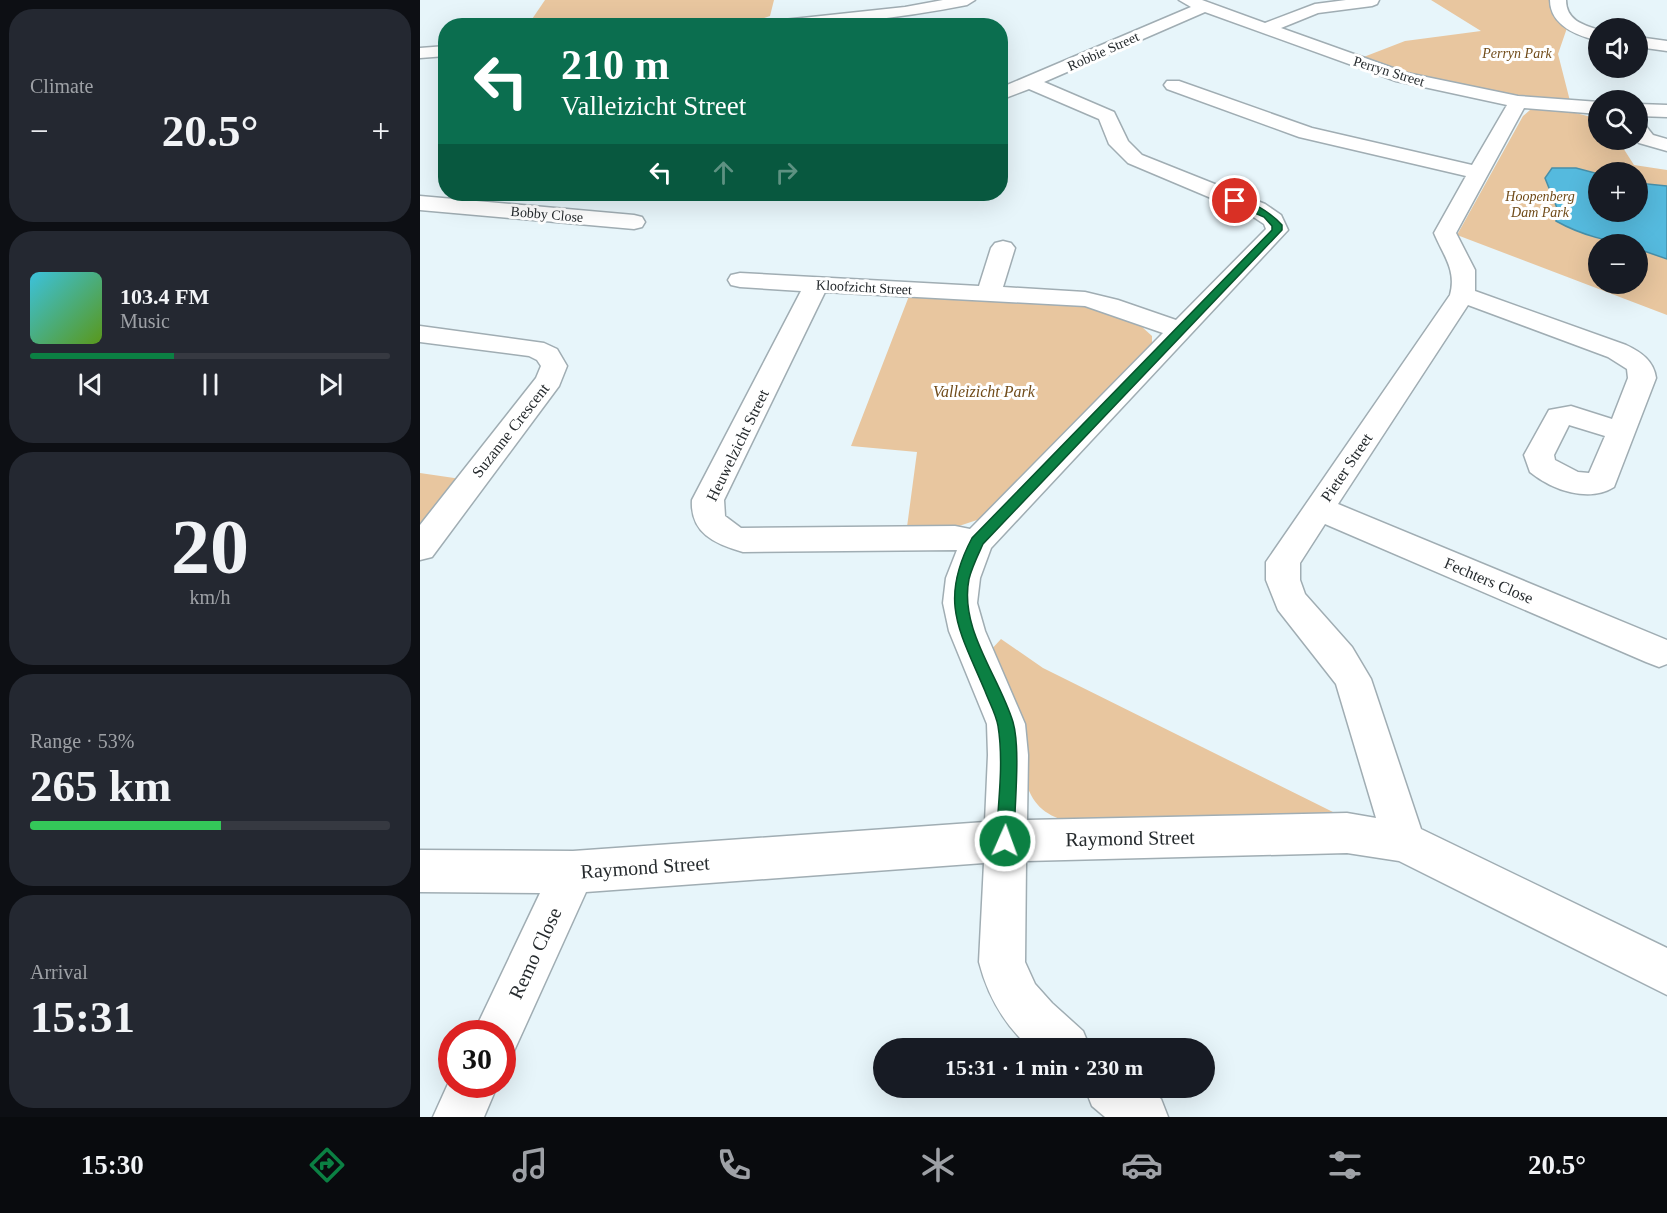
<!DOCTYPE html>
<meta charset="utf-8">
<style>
:root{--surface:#171b24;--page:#242831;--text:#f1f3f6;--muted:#9ea1a6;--line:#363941;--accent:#0b8043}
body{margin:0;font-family:Georgia,serif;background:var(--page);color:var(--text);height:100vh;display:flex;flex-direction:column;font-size:22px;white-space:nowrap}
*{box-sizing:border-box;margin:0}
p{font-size:20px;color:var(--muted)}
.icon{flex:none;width:33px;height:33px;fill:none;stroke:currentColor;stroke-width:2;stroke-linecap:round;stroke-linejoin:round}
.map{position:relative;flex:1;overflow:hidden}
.drawer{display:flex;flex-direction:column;gap:9px;padding:9px;background:#0d0f14;width:420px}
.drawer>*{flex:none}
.top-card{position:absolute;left:18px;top:18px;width:570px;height:183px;border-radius:24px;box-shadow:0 6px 24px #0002;background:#0b6e4f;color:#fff;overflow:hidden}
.controls{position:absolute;left:1168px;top:18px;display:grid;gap:12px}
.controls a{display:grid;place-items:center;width:60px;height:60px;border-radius:50%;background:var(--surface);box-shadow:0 6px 24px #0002;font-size:30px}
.speed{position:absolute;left:18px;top:1020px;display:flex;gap:12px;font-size:30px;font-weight:700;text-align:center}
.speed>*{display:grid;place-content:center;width:78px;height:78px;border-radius:50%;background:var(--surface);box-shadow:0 6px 24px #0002;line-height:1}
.speed .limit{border:9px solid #d22;background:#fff;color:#111}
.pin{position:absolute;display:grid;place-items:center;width:51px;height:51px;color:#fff;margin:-26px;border:3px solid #fff;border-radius:50%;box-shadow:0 2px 6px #0007}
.me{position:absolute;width:66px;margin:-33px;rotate:2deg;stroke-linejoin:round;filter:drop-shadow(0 0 4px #0008)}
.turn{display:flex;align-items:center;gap:21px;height:126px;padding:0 24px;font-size:27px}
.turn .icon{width:78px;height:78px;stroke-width:2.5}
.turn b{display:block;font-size:42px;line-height:51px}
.lanes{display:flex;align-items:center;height:57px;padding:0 24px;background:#0003;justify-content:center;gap:30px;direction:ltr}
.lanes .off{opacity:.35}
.big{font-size:45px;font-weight:700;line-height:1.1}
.drawer .widget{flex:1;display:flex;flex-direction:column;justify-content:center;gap:9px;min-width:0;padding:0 21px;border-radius:24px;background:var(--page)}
.drawer .dial{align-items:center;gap:0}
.dial b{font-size:78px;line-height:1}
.song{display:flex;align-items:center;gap:18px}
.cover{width:72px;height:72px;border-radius:9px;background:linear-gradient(135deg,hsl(190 70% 55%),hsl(90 70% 35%))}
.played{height:6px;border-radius:3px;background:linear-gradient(90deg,var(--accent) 40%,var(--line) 40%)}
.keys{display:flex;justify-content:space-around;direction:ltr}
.heat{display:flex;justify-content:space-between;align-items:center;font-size:33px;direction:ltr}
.charge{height:9px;border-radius:4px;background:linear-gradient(90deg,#34c759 53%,var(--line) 0)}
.trip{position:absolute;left:453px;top:1038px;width:342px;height:60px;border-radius:30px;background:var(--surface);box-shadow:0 6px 24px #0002;font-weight:700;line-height:60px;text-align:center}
.menu{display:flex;height:96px;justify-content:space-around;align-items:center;background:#090b0e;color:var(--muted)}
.menu .icon{width:42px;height:42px}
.menu .current{color:var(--accent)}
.menu b{font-size:27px;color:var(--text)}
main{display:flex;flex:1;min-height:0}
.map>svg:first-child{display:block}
.green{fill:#e8c69f;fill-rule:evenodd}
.water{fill:#55bade;stroke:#478fa9;stroke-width:1.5}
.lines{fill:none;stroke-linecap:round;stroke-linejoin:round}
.street-casing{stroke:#a0adb3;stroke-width:3}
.street{fill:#fff;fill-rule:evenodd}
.route{fill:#0b8043;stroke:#07532c;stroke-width:1.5}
.labels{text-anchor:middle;stroke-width:6;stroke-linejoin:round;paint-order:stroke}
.far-street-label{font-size:14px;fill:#262b2e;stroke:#fff}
.far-park-label{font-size:14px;font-style:italic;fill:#704b19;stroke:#fff}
.park-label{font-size:16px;font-style:italic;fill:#704b19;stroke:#fff}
.street-label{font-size:16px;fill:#262b2e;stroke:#fff}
.near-street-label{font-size:20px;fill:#262b2e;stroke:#fff}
</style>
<main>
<section class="drawer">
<div class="widget"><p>Climate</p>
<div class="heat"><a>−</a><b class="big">20.5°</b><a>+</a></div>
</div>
<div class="widget">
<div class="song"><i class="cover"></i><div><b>103.4 FM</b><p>Music</p></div></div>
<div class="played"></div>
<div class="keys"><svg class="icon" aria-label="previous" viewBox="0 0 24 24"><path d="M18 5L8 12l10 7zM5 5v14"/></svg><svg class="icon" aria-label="pause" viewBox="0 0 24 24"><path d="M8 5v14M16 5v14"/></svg><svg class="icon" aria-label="next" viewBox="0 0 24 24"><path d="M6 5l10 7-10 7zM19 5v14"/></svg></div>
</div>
<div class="widget dial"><b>20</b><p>km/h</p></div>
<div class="widget"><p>Range · 53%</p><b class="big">265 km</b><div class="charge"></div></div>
<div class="widget"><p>Arrival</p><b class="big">15:31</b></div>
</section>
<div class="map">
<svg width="1247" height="1117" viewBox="0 0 1247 1117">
<rect width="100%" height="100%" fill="#e7f5fa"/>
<!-- green -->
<g class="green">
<path d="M 125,0 L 354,0 L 350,16 L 333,22 L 290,25 L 108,25 Z"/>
<path d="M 1011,0 L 1131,0 L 1131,8 L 1147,28 L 1138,54 L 1150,101 C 1079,95 1009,81 941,58 L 985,41 L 1061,31 Z"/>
<path d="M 1117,109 L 1144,110 L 1179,119 L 1179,140 L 1198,140 L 1214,165 L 1247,170 L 1247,315 L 1037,235 L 1103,116 L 1110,110 ZM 1179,172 L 1218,172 L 1218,212 L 1179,212 ZM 1179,244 L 1218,244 L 1218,284 L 1179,284 Z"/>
<path d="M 489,296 L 669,307 L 721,326 L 732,336 L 732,347 L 566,517 L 539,526 L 487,527 L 497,452 L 431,446 Z"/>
<path d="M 0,473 L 41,479 L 0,531 Z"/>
<path d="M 581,639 L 623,668 L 921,816 L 650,822 C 627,816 614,807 606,783 L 569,652 Z"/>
</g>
<!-- water -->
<path class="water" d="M 1132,168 L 1156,168 L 1179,174 L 1179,212 L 1218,212 L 1218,183 L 1247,186 L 1247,259 L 1218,249 L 1218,244 C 1192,244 1159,234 1136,221 L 1137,208 L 1125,178 Z"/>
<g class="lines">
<!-- street casing -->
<g class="street-casing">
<g id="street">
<path d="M 523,0 L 555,0 L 547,5 C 480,18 415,26 346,26 L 354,21 L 485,7 Z"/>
<path d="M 759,0 L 782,0 L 845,23 L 895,4 L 926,0 L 959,0 L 957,4 L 952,6 L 898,13 L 861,28 L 987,73 L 1098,96 L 1179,102 L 1179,114 L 1104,108 L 1036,233 L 1055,270 L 1055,291 L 1206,345 C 1221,352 1234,361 1236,378 L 1194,487 C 1169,503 1132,490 1110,472 L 1104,455 L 1129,410 L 1151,406 L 1192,419 L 1208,378 L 1207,369 L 1188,357 L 1048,305 L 918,504 L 1247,640 L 1247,664 L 1239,667 L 1226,662 L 905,524 L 880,563 L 880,580 L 885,594 L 932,647 L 951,679 L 1001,829 L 1247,948 L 1247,995 L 979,861 L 927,853 L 606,861 L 605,962 L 615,984 L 632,1003 L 663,1031 L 670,1048 L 610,1048 C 584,1024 568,997 559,962 L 564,863 L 166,892 L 94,1051 L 82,1056 L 82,1034 L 53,1034 L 120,893 L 0,892 L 0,850 L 153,851 L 565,822 L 568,755 L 567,724 L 529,631 L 523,603 L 526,578 L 537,550 L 323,552 C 295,544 270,533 272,500 L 381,291 L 320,287 L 311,285 L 308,280 L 311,275 L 320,273 L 559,286 L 571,248 L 575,243 L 583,241 L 591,243 L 595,248 L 583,287 L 665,292 L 698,300 L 756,320 L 846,229 L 844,224 L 829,214 L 708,163 L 689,144 L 679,119 L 609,89 L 580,100 L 580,88 L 771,7 ZM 785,12 L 976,81 L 1087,105 L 1052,165 L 892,128 L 759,81 L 747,81 L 744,85 L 747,89 L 879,137 L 1046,176 L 1014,233 C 1023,255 1037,270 1030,295 L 846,562 L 846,580 L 858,610 L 916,684 L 956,818 L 927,813 L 607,820 L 608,755 L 605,724 L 565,631 L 557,603 L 560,578 L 571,548 L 868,230 L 861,215 L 845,204 L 722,155 L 708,141 L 694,112 L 624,82 ZM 405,292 L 665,306 L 743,333 L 550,529 L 535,526 L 321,528 L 305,516 L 304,500 ZM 1149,425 L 1185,436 L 1169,473 L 1158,472 L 1135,460 L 1134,455 Z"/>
<path d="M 1130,0 L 1146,0 C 1146,20 1163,25 1179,30 L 1179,41 C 1158,36 1130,26 1130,0 Z"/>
<path d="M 1218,37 L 1247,41 L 1247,51 L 1218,47 Z"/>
<path d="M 26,46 L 26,56 L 0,58 L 0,48 Z"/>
<path d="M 1218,104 L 1247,105 L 1247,117 L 1218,116 Z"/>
<path d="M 1218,123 L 1225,125 L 1233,135 L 1247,139 L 1247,151 L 1219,143 L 1216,140 L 1218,140 Z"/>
<path d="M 0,196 L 214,215 L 222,217 L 225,222 L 222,227 L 214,229 L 0,210 Z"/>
<path d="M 0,326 L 124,343 L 137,349 L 147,366 L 139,386 L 12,557 L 0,560 L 0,525 L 116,378 L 121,366 L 117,360 L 109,356 L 0,342 Z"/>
<path d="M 32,1075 L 32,1084 L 78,1084 L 64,1117 L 13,1117 Z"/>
<path d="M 665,1088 L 727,1088 L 741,1099 L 748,1117 L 685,1117 L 672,1106 Z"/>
</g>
</g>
<!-- street -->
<use href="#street" class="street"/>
</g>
<!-- route -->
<path class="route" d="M 812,199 C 829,198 851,213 862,225 L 862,230 L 563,544 C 558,555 552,567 549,579 C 539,629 579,676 593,722 C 601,749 594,811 594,841 L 591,847 L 585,850 L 579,847 L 576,841 C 578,804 584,763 578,726 C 576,714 569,702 565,691 C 540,631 518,602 552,538 L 852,230 L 852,226 L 844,217 L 812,203 Z"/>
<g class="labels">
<!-- far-street labels -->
<g class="far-street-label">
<text transform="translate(683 51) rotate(-24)" y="5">Robbie Street</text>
<text transform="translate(969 71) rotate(17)" y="5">Perryn Street</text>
<text transform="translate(127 214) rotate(5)" y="5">Bobby Close</text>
<text transform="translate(444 287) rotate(3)" y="5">Kloofzicht Street</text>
</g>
<!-- far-park labels -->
<g class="far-park-label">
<text x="1097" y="58">Perryn Park</text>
<text x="1120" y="201">Hoopenberg<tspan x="1120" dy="16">Dam Park</tspan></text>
</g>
<!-- park labels -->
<g class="park-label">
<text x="564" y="397">Valleizicht Park</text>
</g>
<!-- street labels -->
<g class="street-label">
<text transform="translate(90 430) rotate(-52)" y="6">Suzanne Crescent</text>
<text transform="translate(317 445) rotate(-64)" y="6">Heuwelzicht Street</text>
<text transform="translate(926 467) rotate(-56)" y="6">Pieter Street</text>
<text transform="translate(1069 580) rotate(23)" y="6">Fechters Close</text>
</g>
<!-- near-street labels -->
<g class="near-street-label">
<text transform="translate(710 838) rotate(-1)" y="7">Raymond Street</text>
<text transform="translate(225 867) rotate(-4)" y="7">Raymond Street</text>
<text transform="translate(115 953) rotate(-65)" y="7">Remo Close</text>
</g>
</g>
</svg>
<div class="controls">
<a><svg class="icon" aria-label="sound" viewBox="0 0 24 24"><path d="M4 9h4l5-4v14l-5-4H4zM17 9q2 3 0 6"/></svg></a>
<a><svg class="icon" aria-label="search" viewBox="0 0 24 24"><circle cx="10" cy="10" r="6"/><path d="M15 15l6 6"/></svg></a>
<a>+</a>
<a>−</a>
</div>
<div class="speed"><div class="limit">30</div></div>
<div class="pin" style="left:815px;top:201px;background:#d93025"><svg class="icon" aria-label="arrive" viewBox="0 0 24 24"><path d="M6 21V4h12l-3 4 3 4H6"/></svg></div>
<svg class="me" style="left:585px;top:841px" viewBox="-20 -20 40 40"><circle r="17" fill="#0b8043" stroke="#fff" stroke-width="3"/><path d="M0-11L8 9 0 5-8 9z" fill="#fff"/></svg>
<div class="trip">15:31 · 1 min · 230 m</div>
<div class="top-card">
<div class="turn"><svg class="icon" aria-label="left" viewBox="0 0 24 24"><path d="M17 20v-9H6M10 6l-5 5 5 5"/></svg><div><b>210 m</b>Valleizicht Street</div></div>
<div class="lanes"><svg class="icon" aria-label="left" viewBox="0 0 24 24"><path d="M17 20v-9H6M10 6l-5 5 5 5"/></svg><svg class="icon off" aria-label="ahead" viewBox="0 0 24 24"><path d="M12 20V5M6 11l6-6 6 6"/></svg><svg class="icon off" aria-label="right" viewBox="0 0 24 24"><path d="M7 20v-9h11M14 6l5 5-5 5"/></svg></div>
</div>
</div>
</main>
<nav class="menu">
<b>15:30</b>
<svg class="icon current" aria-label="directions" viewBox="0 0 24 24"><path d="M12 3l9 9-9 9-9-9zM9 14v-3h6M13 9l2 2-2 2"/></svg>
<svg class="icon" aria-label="music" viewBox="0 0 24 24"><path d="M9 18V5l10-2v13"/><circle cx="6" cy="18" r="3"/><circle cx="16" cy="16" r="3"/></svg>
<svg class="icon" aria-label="phone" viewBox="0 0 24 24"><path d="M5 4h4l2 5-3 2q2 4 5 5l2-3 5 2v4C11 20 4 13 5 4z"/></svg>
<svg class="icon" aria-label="climate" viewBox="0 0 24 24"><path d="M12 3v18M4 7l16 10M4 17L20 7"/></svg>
<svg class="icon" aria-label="car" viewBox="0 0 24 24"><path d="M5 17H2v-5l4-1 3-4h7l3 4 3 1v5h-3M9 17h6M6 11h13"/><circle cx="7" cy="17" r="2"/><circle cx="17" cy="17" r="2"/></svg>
<svg class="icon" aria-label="filters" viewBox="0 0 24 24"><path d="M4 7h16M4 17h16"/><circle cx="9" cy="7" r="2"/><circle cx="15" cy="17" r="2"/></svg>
<b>20.5°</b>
</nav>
